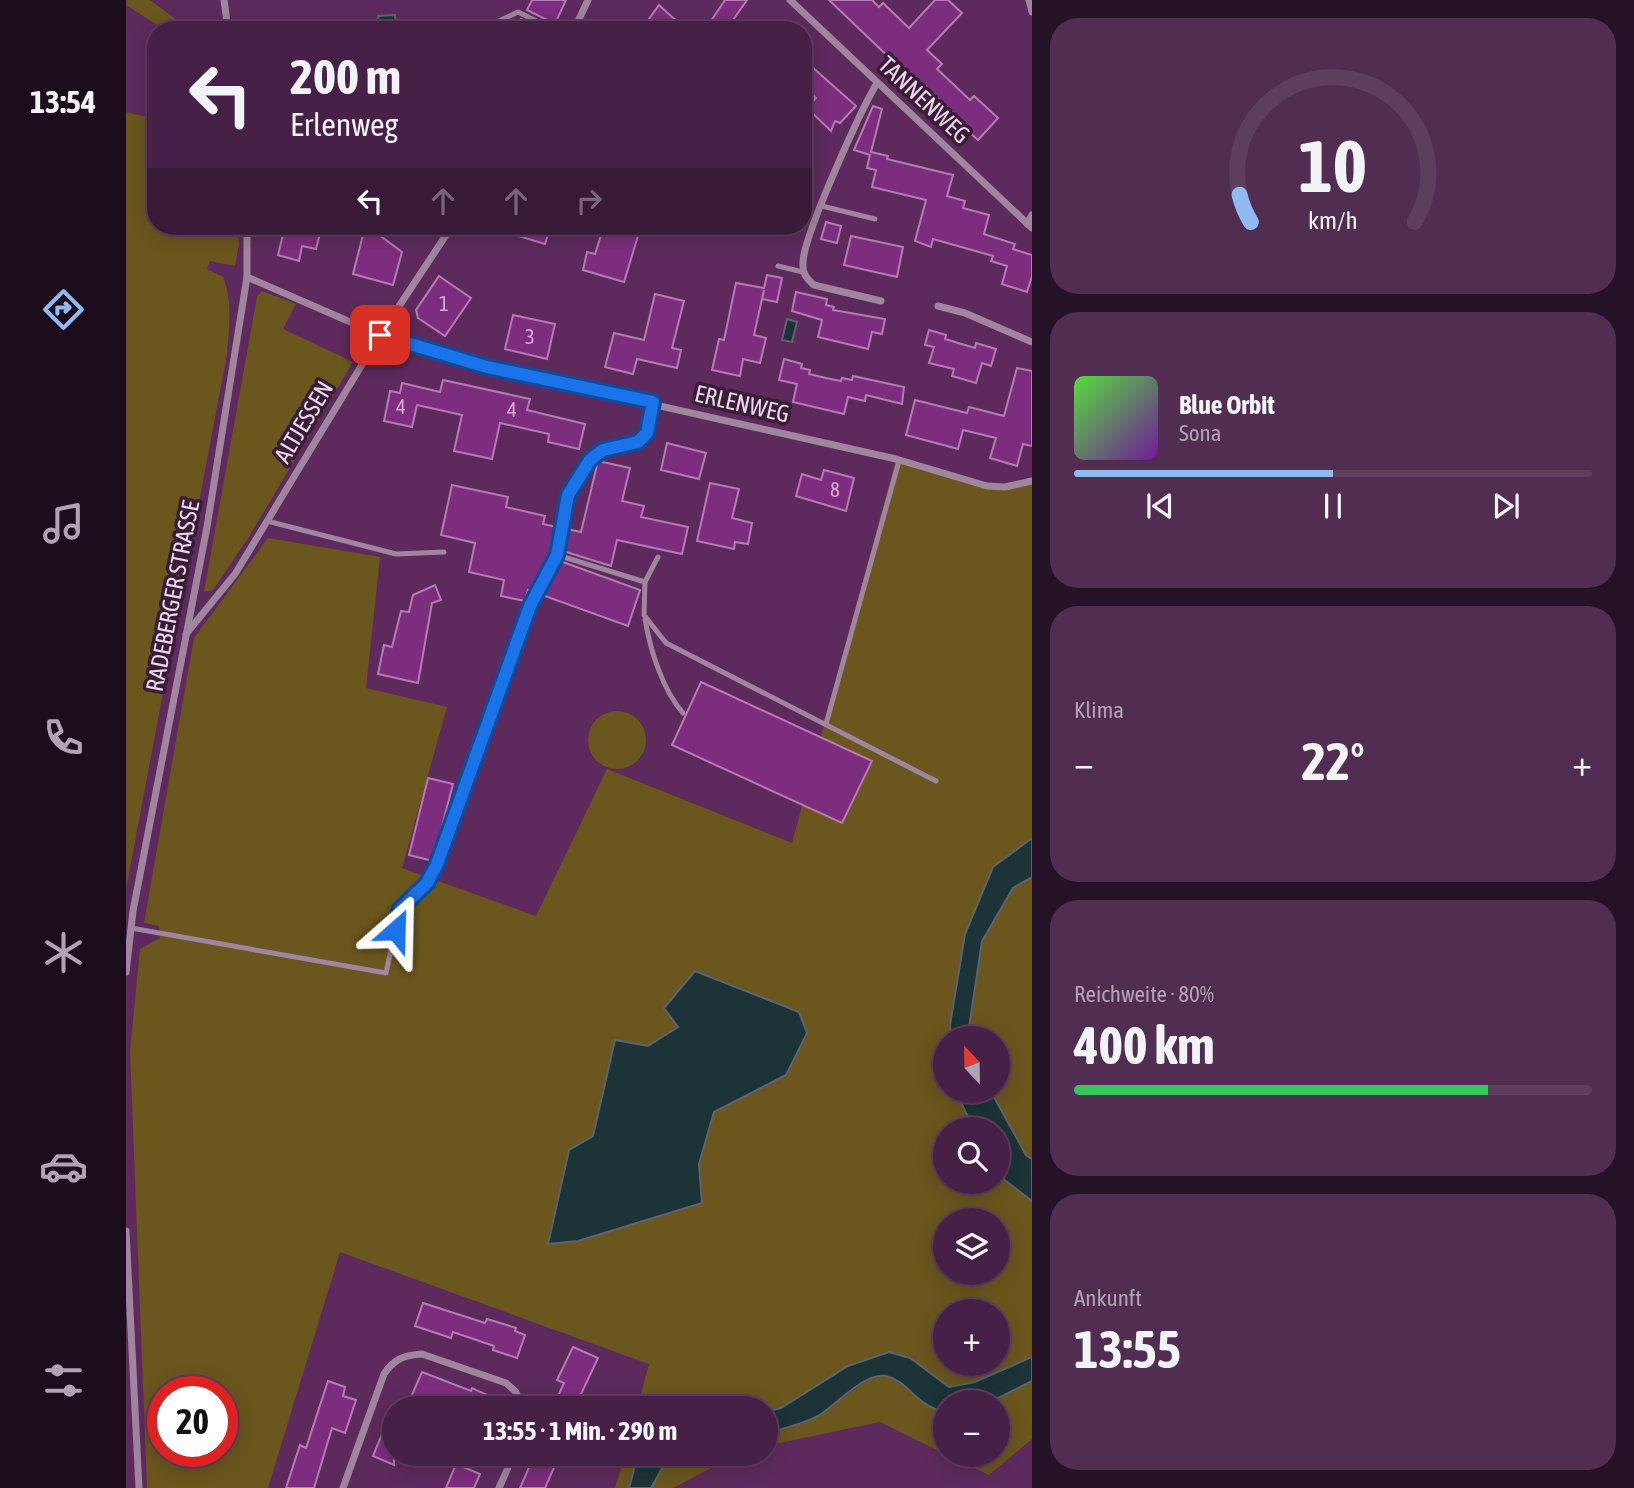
<!DOCTYPE html>
<html lang="de">
<meta charset="utf-8">
<style>
:root{--surface:#462046;--page:#502d51;--text:#f1f3f6;--muted:#b0a3b3;--line:#5e3e5f;--accent:#90b9f0}
body{margin:0;font-family:"Asap Condensed",sans-serif;background:var(--page);color:var(--text);height:100vh;display:flex;flex-direction:column;font-size:26px;white-space:nowrap}
*{box-sizing:border-box;margin:0}
p{font-size:23px;color:var(--muted)}
.icon{flex:none;width:38px;height:38px;fill:none;stroke:currentColor;stroke-width:2;stroke-linecap:round;stroke-linejoin:round}
.map{position:relative;flex:1;overflow:hidden}
.sheet{display:flex;flex-direction:column;gap:18px;padding:18px;background:#261226;width:602px}
.sheet>*{flex:none}
.banner{position:absolute;left:21px;top:21px;width:665px;height:214px;border-radius:28px;box-shadow:0 4px 18px #0003,0 0 0 2px var(--line);background:#462046;color:var(--text);overflow:hidden}
.needle{width:46px;rotate:338deg}
.controls{position:absolute;left:807px;top:1026px;display:grid;gap:14px}
.controls a{display:grid;place-items:center;width:77px;height:77px;border-radius:50%;background:var(--surface);box-shadow:0 4px 18px #0003,0 0 0 2px var(--line);font-size:35px}
.speed{position:absolute;left:21px;top:1376px;display:flex;gap:14px;font-size:35px;font-weight:700;text-align:center}
.speed>*{display:grid;place-content:center;width:91px;height:91px;border-radius:50%;background:var(--surface);box-shadow:0 4px 18px #0003,0 0 0 2px var(--line);line-height:1}
.speed .limit{border:10px solid #d22;background:#fff;color:#111}
.pin{position:absolute;display:grid;place-items:center;width:60px;height:60px;color:#fff;margin:-30px;border-radius:14px;box-shadow:0 4px 10px #0006}
.me{position:absolute;width:77px;margin:-38px;rotate:25deg;stroke-linejoin:round;filter:drop-shadow(0 0 5px #0008)}
.turn{display:flex;align-items:center;gap:24px;height:147px;padding:0 28px;font-size:32px}
.turn .icon{width:91px;height:91px;stroke-width:2.5}
.turn b{display:block;font-size:49px;line-height:60px}
.lanes{display:flex;align-items:center;height:66px;padding:0 28px;background:#0003;justify-content:center;gap:35px;direction:ltr}
.lanes .off{opacity:.35}
.big{font-size:52px;font-weight:700;line-height:1.1}
.sheet .widget{flex:1;display:flex;flex-direction:column;justify-content:center;gap:10px;min-width:0;padding:0 24px;border-radius:28px;background:var(--page)}
.sheet .dial{align-items:center;gap:0}
.dial svg{height:182px;overflow:visible;fill:none;stroke:var(--line);stroke-width:7;stroke-linecap:round;text-anchor:middle}
.dial text{fill:var(--text);stroke:none}
.song{display:flex;align-items:center;gap:21px}
.cover{width:84px;height:84px;border-radius:10px;background:linear-gradient(135deg,hsl(110 70% 55%),hsl(280 70% 35%))}
.played{height:7px;border-radius:4px;background:linear-gradient(90deg,var(--accent) 50%,var(--line) 50%)}
.keys{display:flex;justify-content:space-around;direction:ltr}
.heat{display:flex;justify-content:space-between;align-items:center;font-size:38px;direction:ltr}
.charge{height:10px;border-radius:5px;background:linear-gradient(90deg,#34c759 80%,var(--line) 0)}
.trip{position:absolute;left:256px;top:1396px;width:396px;height:70px;border-radius:35px;background:var(--surface);box-shadow:0 4px 18px #0003,0 0 0 2px var(--line);font-weight:700;line-height:70px;text-align:center}
main{display:flex;flex:1;min-height:0}
.tabs{display:flex;flex-direction:column;width:126px;justify-content:space-around;align-items:center;background:#1c0d1c;color:var(--muted)}
.tabs .icon{width:49px;height:49px}
.tabs .selected{color:var(--accent)}
.tabs b{font-size:32px;color:var(--text)}
.map>svg:first-child{display:block}
.green{fill:#6b561e;fill-rule:evenodd}
.water{fill:#1c3437;stroke:#5c646f;stroke-width:2}
.building{fill:#7d2d7d;stroke:#b57bb3;stroke-width:2}
.lines{fill:none;stroke-linecap:round;stroke-linejoin:round}
.lane{stroke:#9f859e;stroke-width:5}
.street{stroke:#9f859e;stroke-width:7}
.route-casing{stroke:#114b97;stroke-width:18}
.route{stroke:#1a73e8;stroke-width:12}
.labels{text-anchor:middle;stroke-width:7;stroke-linejoin:round;paint-order:stroke}
.number-label{font-size:21px;fill:#d6aad5}
.street-label{font-size:24px;fill:#f3d4f2;stroke:#361e35}
</style>
<main>
<nav class="tabs">
<b>13:54</b>
<svg class="icon selected" aria-label="directions" viewBox="0 0 24 24"><path d="M12 3l9 9-9 9-9-9zM9 14v-3h6M13 9l2 2-2 2"/></svg>
<svg class="icon" aria-label="music" viewBox="0 0 24 24"><path d="M9 18V5l10-2v13"/><circle cx="6" cy="18" r="3"/><circle cx="16" cy="16" r="3"/></svg>
<svg class="icon" aria-label="phone" viewBox="0 0 24 24"><path d="M5 4h4l2 5-3 2q2 4 5 5l2-3 5 2v4C11 20 4 13 5 4z"/></svg>
<svg class="icon" aria-label="climate" viewBox="0 0 24 24"><path d="M12 3v18M4 7l16 10M4 17L20 7"/></svg>
<svg class="icon" aria-label="car" viewBox="0 0 24 24"><path d="M5 17H2v-5l4-1 3-4h7l3 4 3 1v5h-3M9 17h6M6 11h13"/><circle cx="7" cy="17" r="2"/><circle cx="17" cy="17" r="2"/></svg>
<svg class="icon" aria-label="filters" viewBox="0 0 24 24"><path d="M4 7h16M4 17h16"/><circle cx="9" cy="7" r="2"/><circle cx="15" cy="17" r="2"/></svg>
</nav>
<div class="map">
<svg width="906" height="1488" viewBox="0 0 906 1488">
<rect width="100%" height="100%" fill="#5e2a5d"/>
<!-- green -->
<g class="green">
<path d="M 0,0 L 24,0 L 63,29 L 39,30 L 0,5 Z"/>
<path d="M 0,112 L 30,119 L 30,226 L 111,226 L 113,244 L 109,266 L 84,261 L 81,269 L 97,277 C 107,303 103,326 101,354 L 0,889 Z"/>
<path d="M 136,291 L 170,304 L 157,329 L 227,362 L 124,535 L 87,590 L 78,592 L 131,297 Z"/>
<path d="M 770,459 L 861,486 L 906,481 L 906,1357 L 849,1382 L 823,1387 L 796,1366 L 763,1352 L 722,1366 L 655,1408 L 639,1412 L 639,1409 L 511,1409 L 523,1364 L 214,1252 L 142,1488 L 21,1488 L 4,1051 L 14,949 L 34,938 L 33,926 L 18,923 L 68,638 L 142,538 L 254,557 L 240,688 L 321,707 L 276,868 L 410,916 L 481,769 L 666,843 ZM 552,1026 L 660,1075 L 588,1112 L 573,1164 L 576,1203 L 452,1241 L 422,1244 L 443,1150 L 467,1136 L 489,1040 L 522,1046 ZM 819,1038 L 872,1038 L 872,1090 L 819,1090 ZM 819,1129 L 872,1129 L 872,1181 L 819,1181 ZM 819,1220 L 872,1220 L 872,1272 L 819,1272 ZM 819,1311 L 872,1311 L 872,1363 L 819,1363 ZM 37,1391 L 96,1391 L 96,1451 L 37,1451 Z"/>
<circle cx="491" cy="740" r="29"/>
<path d="M 757,1375 C 784,1384 789,1405 819,1412 L 819,1454 L 754,1422 L 639,1446 L 639,1434 L 692,1416 L 740,1381 Z"/>
<path d="M 906,1381 L 906,1439 L 863,1475 L 820,1454 L 872,1454 L 872,1402 L 864,1402 Z"/>
<path d="M 499,1454 L 520,1454 L 509,1466 L 503,1488 L 489,1488 Z"/>
<path d="M 557,1454 L 612,1454 L 547,1488 L 525,1488 L 538,1465 Z"/>
</g>
<!-- water -->
<g class="water">
<path d="M 269,15 L 270,30 L 254,30 L 252,16 Z"/>
<path d="M 661,319 L 671,322 L 666,342 L 656,340 Z"/>
<path d="M 906,838 L 906,877 L 887,888 L 856,941 L 843,1028 L 846,1038 L 825,1038 L 824,1025 L 839,934 L 867,867 Z"/>
<path d="M 569,971 L 673,1012 L 681,1033 L 660,1075 L 588,1112 L 573,1164 L 576,1203 L 452,1241 L 422,1244 L 443,1150 L 467,1136 L 489,1040 L 522,1046 L 552,1027 L 538,1008 Z"/>
<path d="M 829,1090 L 864,1090 L 900,1155 L 906,1159 L 906,1201 L 872,1175 L 872,1129 L 848,1129 Z"/>
<path d="M 763,1352 L 784,1358 L 823,1387 L 849,1382 L 906,1357 L 906,1381 L 864,1402 L 819,1402 L 819,1412 C 788,1405 783,1381 760,1376 C 739,1372 712,1403 695,1414 C 679,1424 657,1428 639,1434 L 639,1412 L 655,1408 L 722,1366 Z"/>
<path d="M 520,1454 L 557,1454 L 538,1465 L 525,1488 L 503,1488 L 509,1466 Z"/>
</g>
<!-- building -->
<g class="building">
<path d="M 406,0 L 440,0 L 429,24 L 401,10 Z"/>
<path d="M 599,0 L 621,0 L 600,30 L 579,30 Z"/>
<path d="M 703,0 L 746,0 L 753,7 L 757,3 L 783,28 L 809,0 L 822,0 L 836,13 L 801,50 L 816,64 L 811,69 L 844,100 L 848,96 L 872,118 L 852,140 L 824,114 L 826,112 L 797,84 L 794,87 Z"/>
<path d="M 533,5 L 546,17 L 564,30 L 515,30 Z"/>
<path d="M 395,19 L 416,30 L 390,30 Z"/>
<path d="M 685,66 L 730,106 L 714,123 L 709,121 L 705,131 L 681,108 L 690,98 L 677,86 L 677,74 Z"/>
<path d="M 747,106 L 756,109 L 745,152 L 762,156 L 761,159 L 827,175 L 821,196 L 839,201 L 837,208 L 863,215 L 858,234 L 889,244 L 887,249 L 906,255 L 906,276 L 901,292 L 876,284 L 881,266 L 865,261 L 867,256 L 807,239 L 805,247 L 789,241 L 800,200 L 746,187 L 750,170 L 741,168 L 744,155 L 728,150 Z"/>
<path d="M 700,222 L 715,226 L 711,243 L 695,239 Z"/>
<path d="M 159,226 L 196,226 L 190,249 L 176,246 L 173,261 L 152,255 Z"/>
<path d="M 374,226 L 425,226 L 419,244 L 373,230 Z"/>
<path d="M 478,226 L 515,226 L 498,282 L 457,270 L 461,252 L 469,254 Z"/>
<path d="M 238,231 L 253,235 L 276,252 L 267,285 L 227,274 Z"/>
<path d="M 725,236 L 777,247 L 771,277 L 718,265 Z"/>
<path d="M 641,275 L 656,278 L 651,302 L 636,299 L 638,290 L 628,335 L 640,338 L 634,363 L 617,359 L 614,376 L 586,370 L 593,339 L 598,340 L 610,283 L 638,288 Z"/>
<path d="M 313,276 L 345,298 L 319,336 L 292,318 L 290,310 Z"/>
<path d="M 670,292 L 701,299 L 700,305 L 708,307 L 707,310 L 759,319 L 756,334 L 746,332 L 742,349 L 692,337 L 696,320 L 666,311 Z"/>
<path d="M 529,294 L 558,301 L 546,348 L 555,350 L 551,368 L 511,359 L 507,374 L 479,367 L 488,333 L 518,340 Z"/>
<path d="M 387,315 L 429,324 L 421,359 L 379,349 Z"/>
<path d="M 803,330 L 820,335 L 819,339 L 849,348 L 850,343 L 870,349 L 865,366 L 856,363 L 850,383 L 826,376 L 828,369 L 803,363 L 808,347 L 799,345 Z"/>
<path d="M 658,359 L 676,364 L 675,368 L 684,370 L 683,374 L 700,378 L 715,381 L 716,378 L 726,380 L 727,376 L 778,387 L 776,404 L 740,395 L 739,401 L 722,397 L 718,414 L 667,402 L 671,384 L 653,380 Z"/>
<path d="M 891,368 L 906,371 L 906,446 L 897,444 L 891,466 L 864,458 L 870,438 L 837,430 L 832,449 L 780,435 L 789,400 L 841,413 L 843,407 L 878,416 Z"/>
<path d="M 317,380 L 404,399 L 401,410 L 459,424 L 453,449 L 422,442 L 423,434 L 374,423 L 366,459 L 328,451 L 336,415 L 291,405 L 286,427 L 258,421 L 264,391 L 274,393 L 276,383 L 314,392 Z"/>
<path d="M 541,443 L 580,453 L 573,479 L 535,470 Z"/>
<path d="M 472,461 L 504,468 L 496,501 L 518,506 L 515,517 L 562,527 L 556,554 L 491,540 L 485,566 L 437,551 L 441,529 L 455,532 Z"/>
<path d="M 698,470 L 728,478 L 720,511 L 670,496 L 676,474 L 695,480 Z"/>
<path d="M 584,483 L 613,489 L 606,518 L 626,523 L 622,544 L 609,542 L 608,549 L 571,541 Z"/>
<path d="M 326,485 L 382,497 L 380,507 L 419,516 L 417,524 L 431,527 L 426,553 L 406,592 L 402,590 L 399,601 L 375,596 L 378,580 L 343,572 L 349,543 L 315,535 Z"/>
<path d="M 434,561 L 514,590 L 502,626 L 416,595 Z"/>
<path d="M 309,585 L 315,600 L 306,603 L 292,683 L 252,674 L 258,645 L 266,647 L 275,611 L 283,612 L 287,595 Z"/>
<path d="M 575,682 L 746,761 L 716,823 L 546,745 Z"/>
<path d="M 302,778 L 327,784 L 307,861 L 283,855 Z"/>
<path d="M 297,1303 L 359,1323 L 361,1319 L 390,1328 L 389,1331 L 399,1335 L 391,1358 L 367,1350 L 368,1346 L 327,1332 L 325,1338 L 289,1326 Z"/>
<path d="M 447,1347 L 472,1358 L 448,1409 L 426,1409 L 438,1383 L 431,1380 Z"/>
<path d="M 296,1372 L 345,1391 L 346,1388 L 392,1409 L 314,1409 L 285,1397 Z"/>
<path d="M 202,1381 L 219,1387 L 217,1396 L 230,1400 L 219,1433 L 206,1428 L 188,1488 L 160,1488 L 174,1445 L 180,1448 Z"/>
<path d="M 267,1407 L 268,1407 L 268,1465 L 247,1456 Z"/>
<path d="M 409,1454 L 434,1454 L 419,1488 L 394,1488 Z"/>
<path d="M 330,1464 L 354,1474 L 348,1488 L 320,1488 Z"/>
</g>
<g class="lines">
<!-- lane -->
<g class="lane">
<path d="M 362,26 L 392,12 L 429,30"/>
<path d="M 696,206 L 749,219"/>
<path d="M 652,266 L 677,272"/>
<path d="M 141,521 L 270,554 L 318,552"/>
<path d="M 431,555 L 519,582 L 518,615 L 540,643 L 810,781"/>
<path d="M 519,582 L 532,557"/>
<path d="M 519,619 C 524,649 536,689 557,713"/>
<path d="M 700,724 L 773,461"/>
<path d="M 5,928 L 260,973 L 274,909 L 301,883 L 311,864 L 404,606 L 431,555 L 442,495 L 464,460 L 477,451 L 512,442 L 521,433 L 527,402"/>
</g>
<!-- street -->
<g class="street">
<path d="M 98,0 L 102,30"/>
<path d="M 664,0 L 906,228"/>
<path d="M 903,0 L 906,12"/>
<path d="M 448,30 L 462,0"/>
<path d="M 751,83 C 735,110 678,234 677,262 C 676,273 680,278 688,285 L 755,301"/>
<path d="M 901,224 L 906,215"/>
<path d="M 121,277 L 254,335 L 361,367 L 770,459 L 861,486 L 879,487 L 906,481"/>
<path d="M 812,306 L 839,313 L 906,342"/>
<path d="M 60,634 L 109,574 L 254,335 L 326,226"/>
<path d="M 0,972 L 7,911 L 81,527 L 121,277 L 121,226"/>
<path d="M 0,1231 L 13,1488"/>
<path d="M 217,1488 L 258,1374 C 268,1359 278,1355 296,1354 L 380,1383 L 389,1391 L 399,1409"/>
<path d="M 373,1488 L 388,1454"/>
</g>
</g>
<g class="lines">
<!-- route casing -->
<g class="route-casing">
<path id="route" d="M 254,335 L 361,367 L 527,402 L 521,433 L 512,442 L 477,450 L 464,460 L 442,495 L 431,555 L 404,606 L 311,864 L 301,883 L 274,909 L 270,930"/>
</g>
<!-- route -->
<use href="#route" class="route"/>
</g>
<g class="labels">
<!-- number labels -->
<g class="number-label">
<text x="318" y="311">1</text>
<text x="404" y="344">3</text>
<text x="275" y="414">4</text>
<text x="386" y="417">4</text>
<text x="709" y="497">8</text>
</g>
<!-- street labels -->
<g class="street-label">
<text transform="translate(798 100) rotate(43)" y="8">TANNENWEG</text>
<text transform="translate(616 404) rotate(13)" y="8">ERLENWEG</text>
<text transform="translate(178 422) rotate(-59)" y="8">ALTJESSEN</text>
<text transform="translate(47 596) rotate(-79)" y="8">RADEBERGER STRASSE</text>
</g>
</g>
</svg>
<div class="controls">
<a><svg class="needle" viewBox="-14 -14 28 28"><path d="M0-13l5 13h-10z" fill="#e53935"/><path d="M0 13l5-13h-10z" fill="#b0a3b3"/></svg></a>
<a><svg class="icon" aria-label="search" viewBox="0 0 24 24"><circle cx="10" cy="10" r="6"/><path d="M15 15l6 6"/></svg></a>
<a><svg class="icon" aria-label="layers" viewBox="0 0 24 24"><path d="M12 4l9 5-9 5-9-5zM3 14l9 5 9-5"/></svg></a>
<a>+</a>
<a>−</a>
</div>
<div class="speed"><div class="limit">20</div></div>
<div class="pin" style="left:254px;top:335px;background:#d93025"><svg class="icon" aria-label="arrive" viewBox="0 0 24 24"><path d="M6 21V4h12l-3 4 3 4H6"/></svg></div>
<svg class="me" style="left:270px;top:930px" viewBox="-20 -20 40 40"><path d="M0-17L14 15 0 8-14 15z" fill="#1a73e8" stroke="#fff" stroke-width="4"/></svg>
<div class="trip">13:55 · 1 Min. · 290 m</div>
<div class="banner">
<div class="turn"><svg class="icon" aria-label="left" viewBox="0 0 24 24"><path d="M17 20v-9H6M10 6l-5 5 5 5"/></svg><div><b>200 m</b>Erlenweg</div></div>
<div class="lanes"><svg class="icon" aria-label="left" viewBox="0 0 24 24"><path d="M17 20v-9H6M10 6l-5 5 5 5"/></svg><svg class="icon off" aria-label="ahead" viewBox="0 0 24 24"><path d="M12 20V5M6 11l6-6 6 6"/></svg><svg class="icon off" aria-label="ahead" viewBox="0 0 24 24"><path d="M12 20V5M6 11l6-6 6 6"/></svg><svg class="icon off" aria-label="right" viewBox="0 0 24 24"><path d="M7 20v-9h11M14 6l5 5-5 5"/></svg></div>
</div>
</div>
<section class="sheet">
<div class="widget dial"><svg viewBox="0 0 100 80">
<path d="M14 69A42 42 0 1 1 86 69"/>
<path d="M14 69A42 42 0 0 1 9 57" stroke="#90b9f0"/>
<text x="50" y="56" font-size="32" font-weight="700">10</text>
<text x="50" y="72" font-size="11">km/h</text>
</svg></div>
<div class="widget">
<div class="song"><i class="cover"></i><div><b>Blue Orbit</b><p>Sona</p></div></div>
<div class="played"></div>
<div class="keys"><svg class="icon" aria-label="previous" viewBox="0 0 24 24"><path d="M18 5L8 12l10 7zM5 5v14"/></svg><svg class="icon" aria-label="pause" viewBox="0 0 24 24"><path d="M8 5v14M16 5v14"/></svg><svg class="icon" aria-label="next" viewBox="0 0 24 24"><path d="M6 5l10 7-10 7zM19 5v14"/></svg></div>
</div>
<div class="widget"><p>Klima</p>
<div class="heat"><a>−</a><b class="big">22°</b><a>+</a></div>
</div>
<div class="widget"><p>Reichweite · 80%</p><b class="big">400 km</b><div class="charge"></div></div>
<div class="widget"><p>Ankunft</p><b class="big">13:55</b></div>
</section>
</main>
